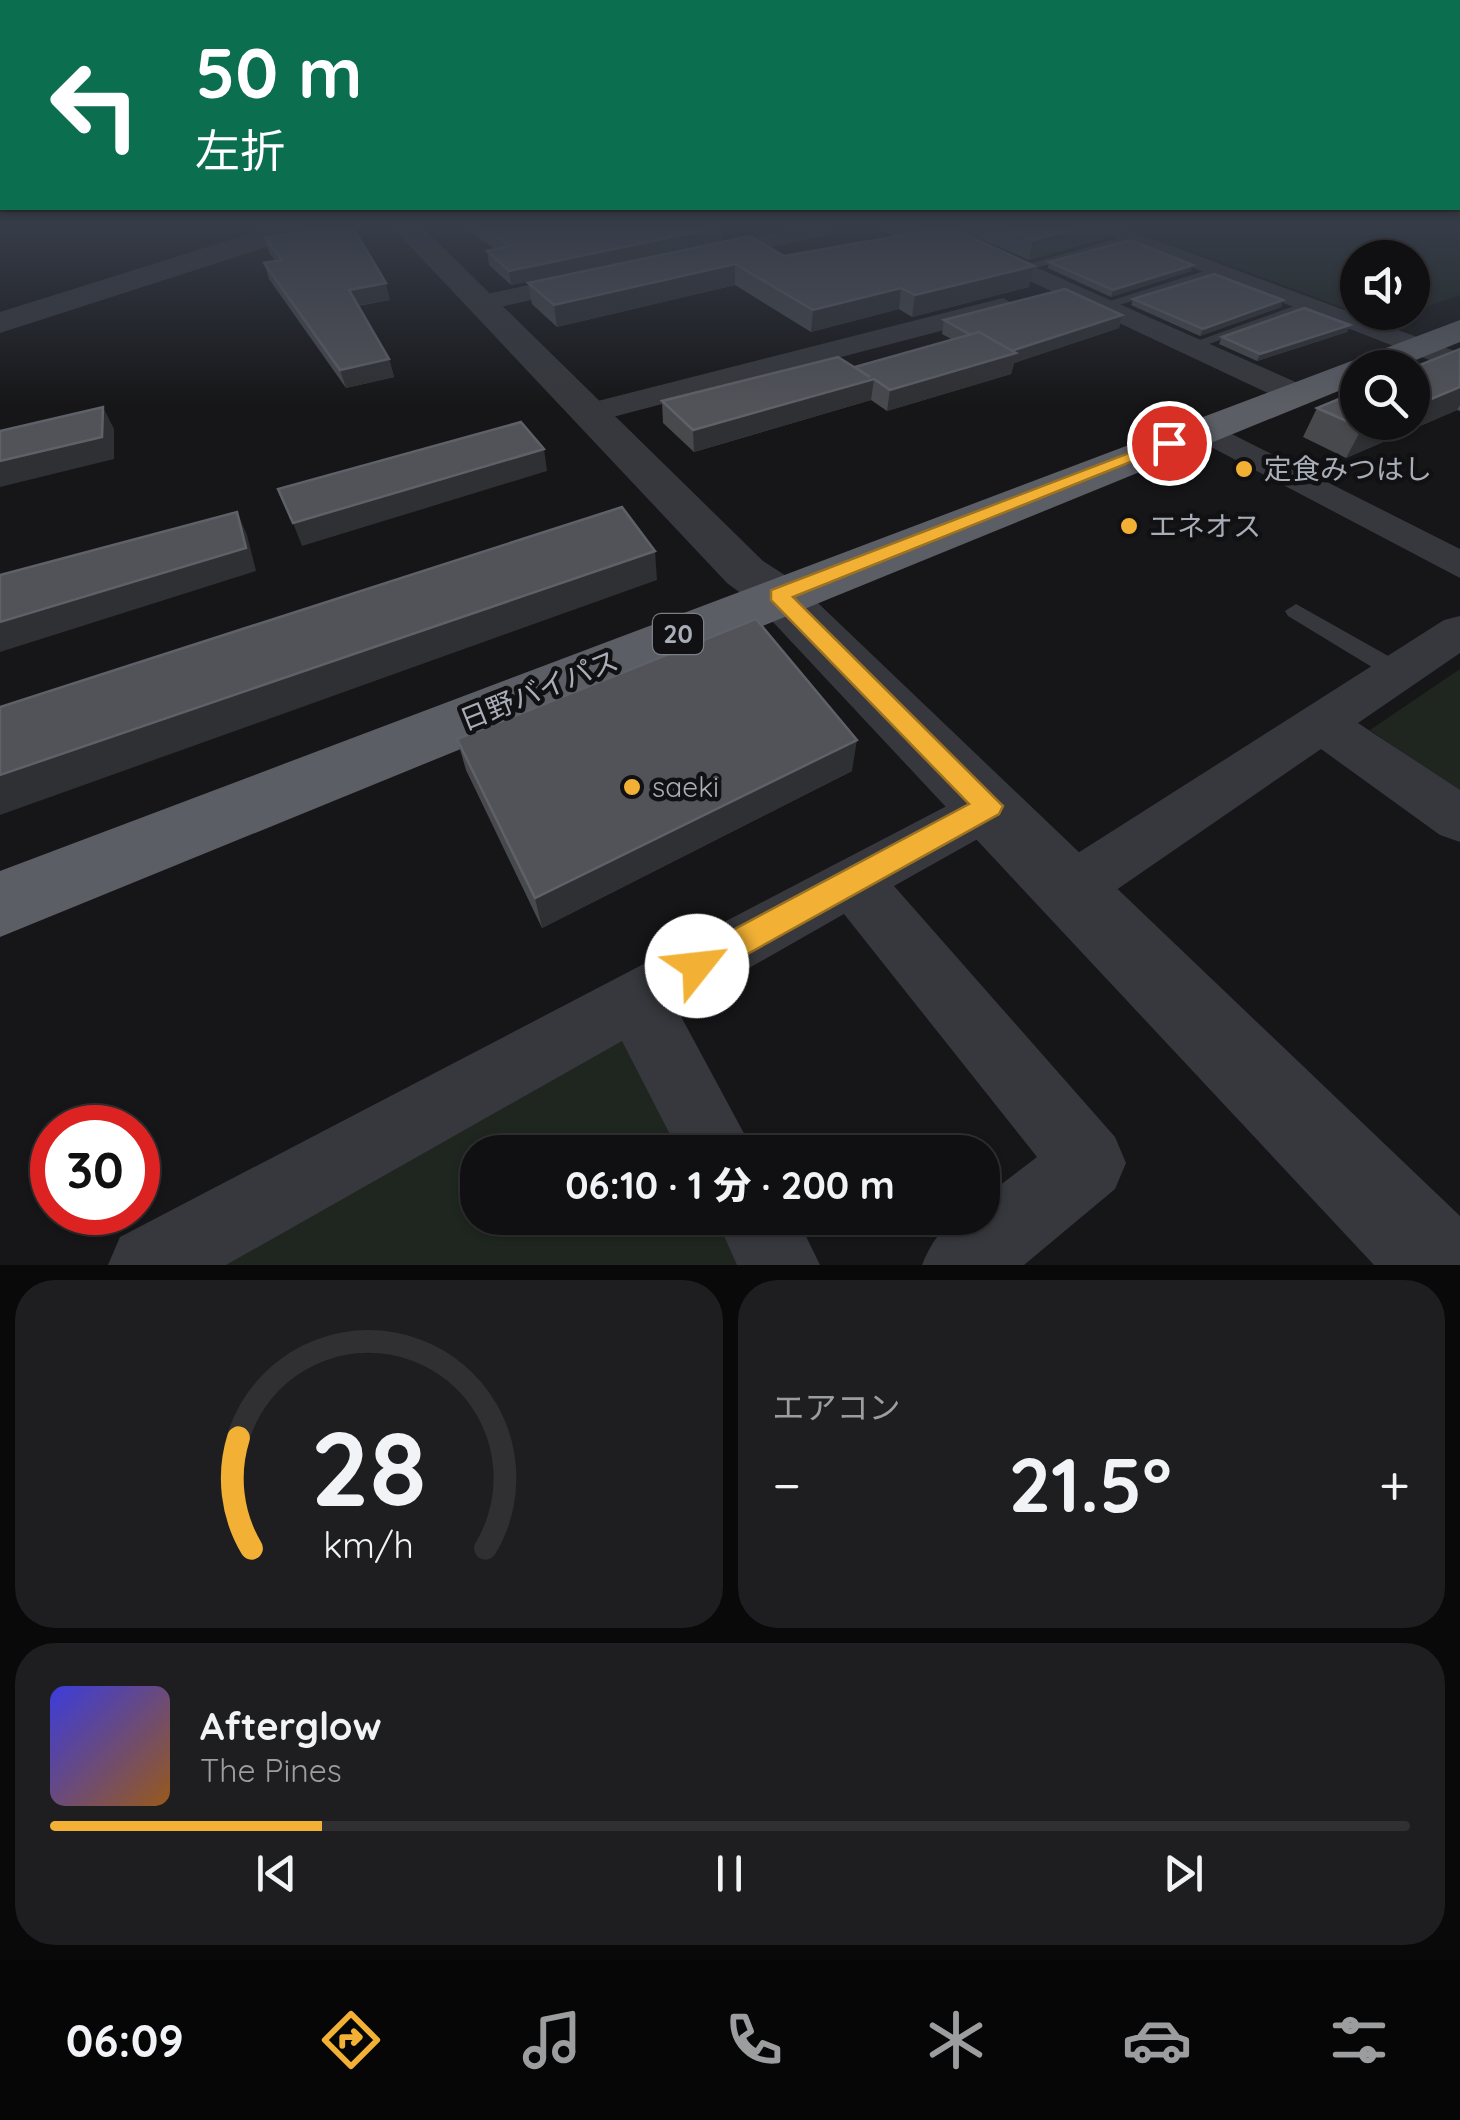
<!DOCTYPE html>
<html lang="ja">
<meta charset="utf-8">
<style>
:root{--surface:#101012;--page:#1e1e20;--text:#f1f3f6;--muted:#9c9d9f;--line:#303032;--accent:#f2b134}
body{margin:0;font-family:Quicksand,"Noto Sans JP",sans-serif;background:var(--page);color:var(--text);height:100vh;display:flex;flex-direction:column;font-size:38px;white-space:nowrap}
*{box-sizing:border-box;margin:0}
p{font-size:32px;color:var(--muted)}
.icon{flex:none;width:55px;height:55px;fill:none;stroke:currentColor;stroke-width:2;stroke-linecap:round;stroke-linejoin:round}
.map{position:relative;height:1265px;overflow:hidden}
.panel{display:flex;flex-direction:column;gap:15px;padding:15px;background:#09090a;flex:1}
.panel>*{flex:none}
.guide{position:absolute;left:0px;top:0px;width:1460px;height:210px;box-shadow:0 2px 8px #0004,0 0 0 2px var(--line);background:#0b6e4f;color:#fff;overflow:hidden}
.buttons{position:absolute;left:1340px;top:240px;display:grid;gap:20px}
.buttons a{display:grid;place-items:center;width:90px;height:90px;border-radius:50%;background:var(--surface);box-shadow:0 2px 8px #0004,0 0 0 2px var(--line);font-size:50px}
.speed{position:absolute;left:30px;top:1105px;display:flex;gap:20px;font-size:50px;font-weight:700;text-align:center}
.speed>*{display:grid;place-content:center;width:130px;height:130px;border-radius:50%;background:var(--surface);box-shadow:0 2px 8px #0004,0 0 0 2px var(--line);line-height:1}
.speed .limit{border:15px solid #d22;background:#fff;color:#111}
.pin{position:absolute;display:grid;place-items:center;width:85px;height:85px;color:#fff;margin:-42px;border:5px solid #fff;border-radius:50%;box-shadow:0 2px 10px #0007}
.me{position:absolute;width:110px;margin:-55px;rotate:61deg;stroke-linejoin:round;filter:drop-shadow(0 0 8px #0008)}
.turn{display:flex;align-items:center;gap:35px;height:210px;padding:0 30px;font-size:45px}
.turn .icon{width:130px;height:130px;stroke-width:2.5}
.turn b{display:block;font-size:70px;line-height:85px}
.big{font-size:75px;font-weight:800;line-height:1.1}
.panel .card{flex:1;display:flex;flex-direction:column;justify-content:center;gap:15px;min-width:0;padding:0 35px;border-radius:40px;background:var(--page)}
.panel .dial{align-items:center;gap:0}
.dial svg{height:260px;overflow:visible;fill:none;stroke:var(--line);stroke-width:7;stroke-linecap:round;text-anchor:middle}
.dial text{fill:var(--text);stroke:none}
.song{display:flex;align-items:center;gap:30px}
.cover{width:120px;height:120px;border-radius:15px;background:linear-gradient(135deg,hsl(240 70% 55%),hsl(30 70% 35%))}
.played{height:10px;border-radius:5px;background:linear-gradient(90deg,var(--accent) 20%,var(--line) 20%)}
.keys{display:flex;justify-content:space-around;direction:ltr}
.heat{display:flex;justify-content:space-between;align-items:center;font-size:55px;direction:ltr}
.panel .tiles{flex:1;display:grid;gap:15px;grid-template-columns:1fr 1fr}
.card:last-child{grid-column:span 2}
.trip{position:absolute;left:460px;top:1135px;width:540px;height:100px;border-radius:40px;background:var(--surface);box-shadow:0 2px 8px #0004,0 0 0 2px var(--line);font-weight:800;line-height:100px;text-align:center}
.tabs{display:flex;height:160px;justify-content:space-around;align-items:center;background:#060607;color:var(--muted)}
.tabs .icon{width:70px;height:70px}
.tabs .selected{color:var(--accent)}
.tabs b{font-size:45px;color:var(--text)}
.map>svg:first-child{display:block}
.green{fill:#1e261f}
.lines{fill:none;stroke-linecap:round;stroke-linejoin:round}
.service{fill:#37383d;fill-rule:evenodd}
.minor{fill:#37383d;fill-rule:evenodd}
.tertiary{fill:#37383d;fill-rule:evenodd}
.trunk{fill:#5b5e65;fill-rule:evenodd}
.wall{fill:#47494d}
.shaded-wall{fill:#2f3033}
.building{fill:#525359;stroke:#5f6168;stroke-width:2.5}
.route{fill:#f2b134;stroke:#9d7322;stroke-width:2.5}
.poi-dot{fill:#f2b134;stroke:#111113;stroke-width:4}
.labels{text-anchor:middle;stroke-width:9;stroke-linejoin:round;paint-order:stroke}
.shield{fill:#111113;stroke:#7b7e86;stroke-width:2.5}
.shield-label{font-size:25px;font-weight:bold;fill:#a8adb8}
.poi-label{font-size:28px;fill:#a8adb8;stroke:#111113;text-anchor:start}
.street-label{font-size:28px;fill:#a8adb8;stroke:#111113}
</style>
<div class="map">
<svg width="1460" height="1265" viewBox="0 0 1460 1265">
<rect width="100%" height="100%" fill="#161618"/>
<!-- green -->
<g class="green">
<path d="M 1134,229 L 1460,229 L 1460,295 L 1413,311 L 1412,258 L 1358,258 L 1358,312 L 1408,313 L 1381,322 Z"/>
<path d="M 1460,669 L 1460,792 L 1370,730 Z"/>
<path d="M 635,999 L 718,1152 L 478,1152 L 478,1218 L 754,1218 L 780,1265 L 148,1265 Z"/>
</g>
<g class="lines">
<!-- service -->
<g class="service">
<path d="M 1130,235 L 1136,239 L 1134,241 L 1017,273 L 1011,269 Z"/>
<path d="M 1217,267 L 1221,268 L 1221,274 L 1106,309 L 1094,306 Z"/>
<path d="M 1303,303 L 1315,306 L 1195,349 L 1183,346 Z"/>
<path d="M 1296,604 L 1406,666 L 1410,672 L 1406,678 L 1390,678 L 1288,616 L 1285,611 Z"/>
</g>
<!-- minor -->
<g class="minor">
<path d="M 792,229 L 835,229 L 832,234 L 704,262 L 692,255 L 695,250 Z"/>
<path d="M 919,229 L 949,229 L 1307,387 L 1312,394 L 1307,401 L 1285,401 Z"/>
<path d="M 1094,229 L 1126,229 L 1460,353 L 1460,372 Z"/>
<path d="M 588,272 L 601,280 L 597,285 L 483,311 L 470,303 L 473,297 Z"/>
<path d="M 1003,298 L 1017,306 L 1013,312 L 590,423 L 578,420 L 573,413 L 578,406 Z"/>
<path d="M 1204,420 L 1460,549 L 1460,578 L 1192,437 L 1187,430 L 1192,423 Z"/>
<path d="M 1460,616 L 1460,653 L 1358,723 L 1460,790 L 1460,842 L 1440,835 L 1321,749 L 1090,908 L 1069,916 L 1048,908 L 1039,890 L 1048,872 L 1444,620 Z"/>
<path d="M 989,784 L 1008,790 L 1016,806 L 1008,822 L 894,886 L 1115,1137 L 1126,1163 L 1115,1189 L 1024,1265 L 922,1265 C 935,1234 948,1218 982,1218 L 982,1199 L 1037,1157 L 844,914 L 677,1009 L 754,1152 L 679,1152 L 622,1041 L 226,1265 L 108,1265 L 120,1237 Z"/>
<path d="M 716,1218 L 797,1218 L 820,1265 L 737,1265 Z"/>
</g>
<!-- tertiary -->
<g class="tertiary">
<path d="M 265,229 L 308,229 L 304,235 L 0,333 L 0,312 Z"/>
<path d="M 394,229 L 424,229 L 763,561 L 797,583 L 1460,1216 L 1460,1265 L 1374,1265 L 759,607 L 727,583 Z"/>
</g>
<!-- trunk -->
<path class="trunk" d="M 1460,320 L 1460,342 L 1396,368 L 1358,368 L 1358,383 L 0,937 L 0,871 Z"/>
</g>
<!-- wall -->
<g class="wall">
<path d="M 466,229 L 723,229 L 723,240 L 511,285 L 489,265 L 487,251 L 495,249 Z"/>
<path d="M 881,229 L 954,229 L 1029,287 L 912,317 L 899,309 L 811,332 L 735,285 L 557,327 L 532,304 L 528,283 L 784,256 L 895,236 Z"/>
<path d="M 958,229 L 1109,229 L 1106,238 L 1029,260 Z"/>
<path d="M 265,238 L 390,300 L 358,306 L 389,359 L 394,377 L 346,388 L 269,279 L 264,263 L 276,261 L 270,254 Z"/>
<path d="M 1049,262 L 1191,271 L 1111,297 L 1048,268 Z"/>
<path d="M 1133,299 L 1283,300 L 1281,307 L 1200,336 L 1131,305 Z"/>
<path d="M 1122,315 L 1119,328 L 1014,363 L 1011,374 L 887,411 L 871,400 L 694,452 L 663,423 L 662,401 L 855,367 L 953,340 L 942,334 L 944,320 Z"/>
<path d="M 1350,325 L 1347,332 L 1257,361 L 1219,344 L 1222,337 Z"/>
<path d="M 1460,349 L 1460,411 L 1457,410 L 1346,458 L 1303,437 L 1317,408 Z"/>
<path d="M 457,739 L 852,771 L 542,928 L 466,770 Z"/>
</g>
<!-- shaded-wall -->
<g class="shaded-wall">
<path d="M 710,229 L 723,229 L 723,240 L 511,285 L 509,271 Z"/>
<path d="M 1073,229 L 1109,229 L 1106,238 L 1029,260 L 1033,240 Z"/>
<path d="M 735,264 L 735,285 L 557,327 L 554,305 Z"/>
<path d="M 1193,265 L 1191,271 L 1111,297 L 1113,290 Z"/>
<path d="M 1034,266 L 1029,287 L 912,317 L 915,295 Z"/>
<path d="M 386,283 L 390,300 L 354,306 L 349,290 Z"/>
<path d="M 901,288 L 899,309 L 811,332 L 813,310 Z"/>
<path d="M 1283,300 L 1281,307 L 1200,336 L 1203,329 Z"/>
<path d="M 1122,315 L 1119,328 L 1014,363 L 1011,374 L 887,411 L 890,390 Z"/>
<path d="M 1350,325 L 1347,332 L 1257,361 L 1260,354 Z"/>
<path d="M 389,359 L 394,377 L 346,388 L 340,370 Z"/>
<path d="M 874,379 L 871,400 L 694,452 L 693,430 Z"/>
<path d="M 1460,387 L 1460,405 L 1457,410 L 1346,458 L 1362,428 L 1375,422 L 1412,422 L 1412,407 Z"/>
<path d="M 103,407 L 114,429 L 114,459 L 0,487 L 0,461 Z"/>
<path d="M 544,449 L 547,471 L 302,546 L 293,523 Z"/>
<path d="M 237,512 L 247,535 L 256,571 L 0,652 L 0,622 Z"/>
<path d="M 655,551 L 657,580 L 0,815 L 0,775 Z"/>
<path d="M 857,740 L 852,771 L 542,928 L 535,898 Z"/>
</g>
<!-- building -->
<g class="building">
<path d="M 322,229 L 354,229 L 386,283 L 349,290 L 389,359 L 340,370 L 264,263 L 282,260 L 265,238 Z"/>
<path d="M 484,229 L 710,229 L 509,271 L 487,251 L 510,246 Z"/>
<path d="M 923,229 L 954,229 L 1034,266 L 915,295 L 901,288 L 813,310 L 735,264 L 554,305 L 528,283 L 750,236 L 784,256 L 927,231 Z"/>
<path d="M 1007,229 L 1073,229 L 1033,240 Z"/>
<path d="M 1130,240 L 1193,265 L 1113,290 L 1049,262 Z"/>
<path d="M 1214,274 L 1283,300 L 1203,329 L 1133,299 Z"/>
<path d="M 1065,289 L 1122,315 L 1011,351 L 979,332 L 971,335 L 944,320 Z"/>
<path d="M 1304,308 L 1350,325 L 1260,354 L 1222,337 Z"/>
<path d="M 979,332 L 1016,353 L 890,390 L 874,379 L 693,430 L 662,401 L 838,357 L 870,377 L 855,367 Z"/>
<path d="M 1460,349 L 1460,387 L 1412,407 L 1412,368 Z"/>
<path d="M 1358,391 L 1358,422 L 1375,422 L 1362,428 L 1317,408 Z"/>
<path d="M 103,407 L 102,437 L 0,461 L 0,431 Z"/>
<path d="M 521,422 L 544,449 L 293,523 L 278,489 Z"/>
<path d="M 622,507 L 655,551 L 0,775 L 0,707 Z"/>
<path d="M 237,512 L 246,548 L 0,622 L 0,575 Z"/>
<path d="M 756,619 L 857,740 L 535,898 L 457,739 Z"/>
</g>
<!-- sky -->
<linearGradient id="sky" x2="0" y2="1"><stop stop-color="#0c0c0d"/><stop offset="0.56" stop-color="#363c48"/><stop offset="1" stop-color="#363c48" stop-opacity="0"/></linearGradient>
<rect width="1460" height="406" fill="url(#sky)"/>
<!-- route -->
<path class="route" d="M 1163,440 L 1178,443 L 793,597 L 1003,806 L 999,814 L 708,976 L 697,981 L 686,976 L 681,966 L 686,955 L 969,804 L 771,600 L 771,590 Z"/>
<!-- markers -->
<g class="poi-dot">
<circle cx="1244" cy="469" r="10"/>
<circle cx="1129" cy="526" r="10"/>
<circle cx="632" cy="787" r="10"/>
</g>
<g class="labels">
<!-- shield labels -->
<rect class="shield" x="653" y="614" width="50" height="40" rx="8"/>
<g class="shield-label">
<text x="678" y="643">20</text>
</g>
<!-- poi labels -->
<g class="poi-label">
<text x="1264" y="479">定食みつはし</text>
<text x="1149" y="536">エネオス</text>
<text x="652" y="797">saeki</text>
</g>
<!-- street labels -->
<g class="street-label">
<text transform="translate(539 690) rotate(-22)" y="10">日野バイパス</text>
</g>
</g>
</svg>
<div class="buttons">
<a><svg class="icon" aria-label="sound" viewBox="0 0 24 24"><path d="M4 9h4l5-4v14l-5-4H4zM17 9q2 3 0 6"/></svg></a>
<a><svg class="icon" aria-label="search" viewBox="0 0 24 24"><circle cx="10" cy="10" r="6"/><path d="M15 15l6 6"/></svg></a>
</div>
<div class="speed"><div class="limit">30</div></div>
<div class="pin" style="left:1169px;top:443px;background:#d93025"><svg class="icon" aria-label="arrive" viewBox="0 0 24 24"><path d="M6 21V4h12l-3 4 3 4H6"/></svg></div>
<svg class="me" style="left:697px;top:966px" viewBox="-20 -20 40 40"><circle r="19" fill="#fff"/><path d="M0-13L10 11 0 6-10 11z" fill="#f2b134"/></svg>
<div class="trip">06:10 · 1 分 · 200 m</div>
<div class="guide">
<div class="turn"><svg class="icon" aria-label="left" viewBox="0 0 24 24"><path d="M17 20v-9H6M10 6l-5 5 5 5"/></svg><div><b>50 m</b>左折</div></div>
</div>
</div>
<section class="panel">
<div class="tiles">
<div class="card dial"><svg viewBox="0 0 100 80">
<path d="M14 69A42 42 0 1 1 86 69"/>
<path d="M14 69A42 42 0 0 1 10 35" stroke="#f2b134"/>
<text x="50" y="56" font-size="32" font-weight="700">28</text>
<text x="50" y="72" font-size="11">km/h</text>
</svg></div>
<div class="card"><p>エアコン</p>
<div class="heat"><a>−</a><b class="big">21.5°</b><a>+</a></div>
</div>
<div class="card">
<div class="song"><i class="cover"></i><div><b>Afterglow</b><p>The Pines</p></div></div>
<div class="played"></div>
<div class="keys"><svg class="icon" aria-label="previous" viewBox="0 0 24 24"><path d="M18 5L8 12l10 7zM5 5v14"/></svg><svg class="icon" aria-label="pause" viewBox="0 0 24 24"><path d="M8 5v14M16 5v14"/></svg><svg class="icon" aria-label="next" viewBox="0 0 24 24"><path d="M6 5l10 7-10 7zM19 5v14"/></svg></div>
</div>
</div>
</section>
<nav class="tabs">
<b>06:09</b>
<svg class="icon selected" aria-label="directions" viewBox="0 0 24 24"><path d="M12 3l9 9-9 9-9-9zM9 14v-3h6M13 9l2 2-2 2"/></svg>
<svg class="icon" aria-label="music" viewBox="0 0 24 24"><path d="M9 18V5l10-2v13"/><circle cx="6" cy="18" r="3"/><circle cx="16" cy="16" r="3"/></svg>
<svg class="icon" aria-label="phone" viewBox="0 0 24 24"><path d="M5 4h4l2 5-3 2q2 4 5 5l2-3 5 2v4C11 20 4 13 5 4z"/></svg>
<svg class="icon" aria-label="climate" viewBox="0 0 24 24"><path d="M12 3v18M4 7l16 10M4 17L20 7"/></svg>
<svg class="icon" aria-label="car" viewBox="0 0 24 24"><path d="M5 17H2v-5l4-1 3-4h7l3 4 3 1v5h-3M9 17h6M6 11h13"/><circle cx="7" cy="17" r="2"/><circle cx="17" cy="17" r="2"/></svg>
<svg class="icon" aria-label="filters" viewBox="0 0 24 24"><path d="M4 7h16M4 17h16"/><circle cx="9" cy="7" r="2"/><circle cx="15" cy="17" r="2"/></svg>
</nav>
